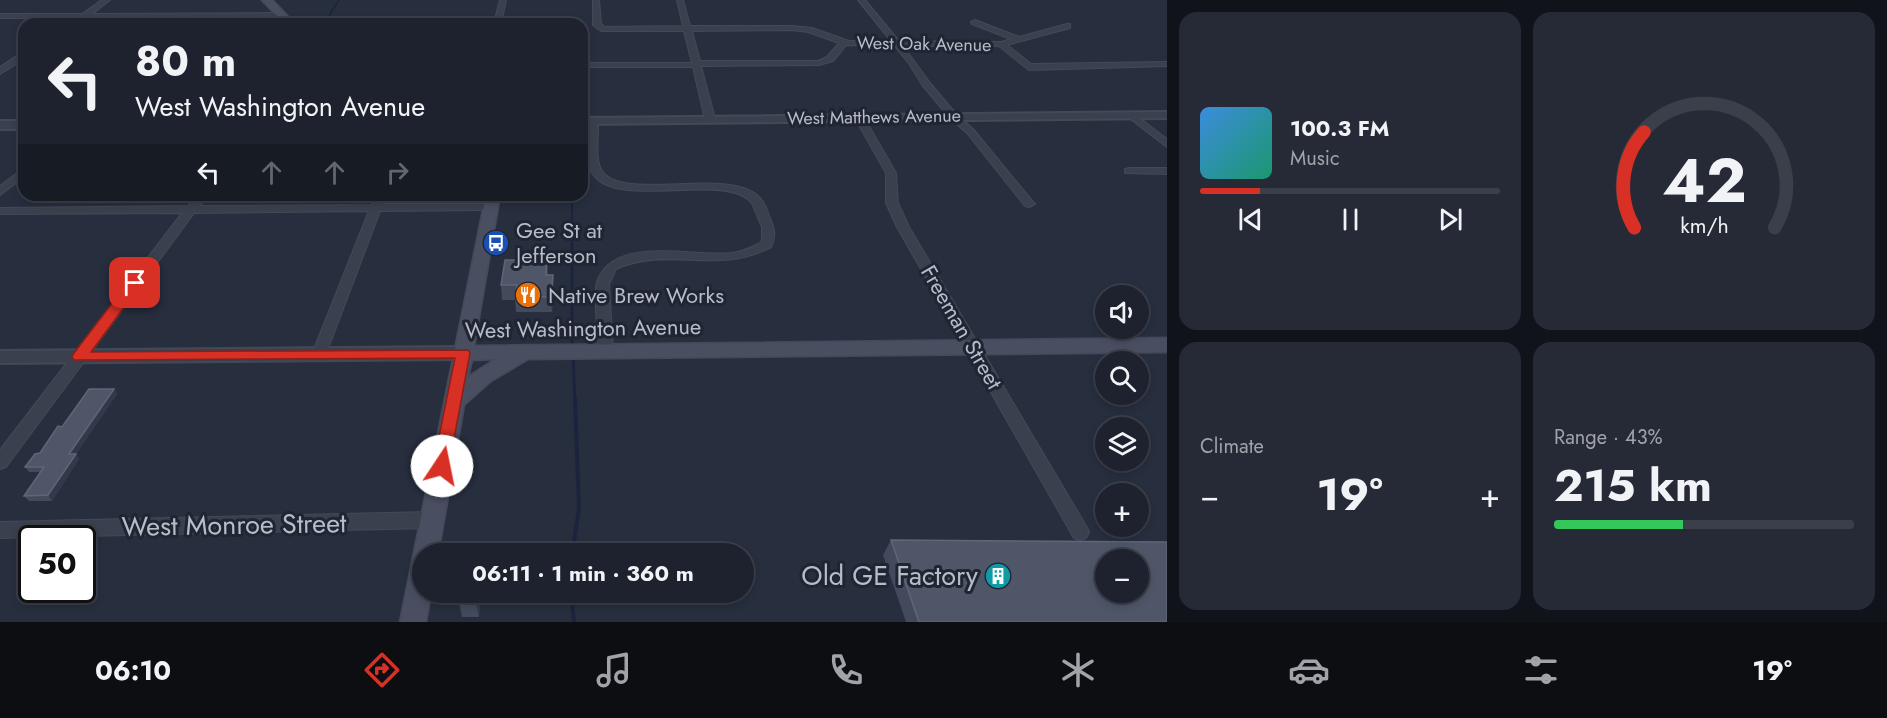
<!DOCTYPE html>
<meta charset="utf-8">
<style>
:root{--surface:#1d222e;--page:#252a36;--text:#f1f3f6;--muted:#a0a4aa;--line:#3b3f4a;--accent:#d93025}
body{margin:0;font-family:Jost,sans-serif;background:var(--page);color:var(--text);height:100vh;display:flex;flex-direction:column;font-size:22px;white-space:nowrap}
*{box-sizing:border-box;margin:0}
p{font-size:20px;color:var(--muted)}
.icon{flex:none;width:33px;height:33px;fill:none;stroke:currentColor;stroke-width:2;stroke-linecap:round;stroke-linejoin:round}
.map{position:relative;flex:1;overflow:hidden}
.side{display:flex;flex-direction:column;gap:12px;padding:12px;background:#101319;width:720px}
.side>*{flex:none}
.hud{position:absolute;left:18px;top:18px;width:570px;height:183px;border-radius:18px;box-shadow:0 3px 9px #0003,0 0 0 2px var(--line);background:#1d222e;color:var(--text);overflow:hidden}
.buttons{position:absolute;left:1095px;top:285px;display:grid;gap:12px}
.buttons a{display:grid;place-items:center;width:54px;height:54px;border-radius:50%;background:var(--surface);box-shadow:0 3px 9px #0003,0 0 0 2px var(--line);font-size:30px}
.speed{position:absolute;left:18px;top:525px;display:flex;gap:12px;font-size:30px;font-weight:700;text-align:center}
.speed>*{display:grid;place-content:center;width:78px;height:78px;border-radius:50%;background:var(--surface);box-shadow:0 3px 9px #0003,0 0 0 2px var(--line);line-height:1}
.speed .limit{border:3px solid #111;border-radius:9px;background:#fff;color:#111}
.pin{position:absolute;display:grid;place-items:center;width:51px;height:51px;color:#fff;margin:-26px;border-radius:12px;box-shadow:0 3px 9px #0006}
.me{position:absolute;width:66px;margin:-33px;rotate:11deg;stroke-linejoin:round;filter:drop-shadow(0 0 4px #0008)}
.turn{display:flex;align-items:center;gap:21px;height:126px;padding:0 18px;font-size:27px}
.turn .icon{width:78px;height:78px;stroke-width:2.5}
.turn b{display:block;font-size:42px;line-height:51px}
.lanes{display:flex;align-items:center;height:57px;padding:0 18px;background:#0003;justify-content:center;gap:30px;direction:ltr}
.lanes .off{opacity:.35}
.big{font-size:45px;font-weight:700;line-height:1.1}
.side .widget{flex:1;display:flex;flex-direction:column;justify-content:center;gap:9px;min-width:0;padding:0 21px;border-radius:18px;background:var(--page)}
.side .dial{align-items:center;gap:0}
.dial svg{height:156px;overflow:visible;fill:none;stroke:var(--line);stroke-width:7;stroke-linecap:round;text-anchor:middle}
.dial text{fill:var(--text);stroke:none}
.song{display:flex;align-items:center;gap:18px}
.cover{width:72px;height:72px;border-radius:9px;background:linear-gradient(135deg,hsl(210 70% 55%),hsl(160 70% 35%))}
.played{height:6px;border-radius:3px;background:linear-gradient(90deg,var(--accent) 20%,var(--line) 20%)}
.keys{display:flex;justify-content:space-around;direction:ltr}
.heat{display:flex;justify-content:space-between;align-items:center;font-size:33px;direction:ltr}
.charge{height:9px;border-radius:4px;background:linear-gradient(90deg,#34c759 43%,var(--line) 0)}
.side .tiles{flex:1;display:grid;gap:12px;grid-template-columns:repeat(2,1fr)}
.trip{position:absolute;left:412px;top:543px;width:342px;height:60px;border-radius:30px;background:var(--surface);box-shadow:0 3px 9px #0003,0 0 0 2px var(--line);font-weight:700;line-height:60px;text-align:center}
.tab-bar{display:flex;height:96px;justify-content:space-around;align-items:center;background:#0c0e12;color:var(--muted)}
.tab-bar .icon{width:42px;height:42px}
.tab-bar .selected{color:var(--accent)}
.tab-bar b{font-size:27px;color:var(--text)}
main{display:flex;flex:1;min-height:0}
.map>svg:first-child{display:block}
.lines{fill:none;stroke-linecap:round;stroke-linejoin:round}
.stream-far3{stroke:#1b243c;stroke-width:1.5}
.stream-far2{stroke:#1b243c;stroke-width:2}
.stream-far1{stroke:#1b243c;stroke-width:3}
.stream{stroke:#1b243c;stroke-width:4}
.minor-casing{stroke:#444957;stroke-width:2}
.tertiary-casing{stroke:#444957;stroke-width:4}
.secondary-casing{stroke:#444957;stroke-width:3}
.minor{fill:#3b404e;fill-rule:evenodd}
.tertiary{fill:#3b404e;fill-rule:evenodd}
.secondary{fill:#494f61;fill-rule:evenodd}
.wall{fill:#424a5c}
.shaded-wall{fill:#32394b}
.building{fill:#4e5668;stroke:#5f6677;stroke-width:1.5;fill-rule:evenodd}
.route{fill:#d93025;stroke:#8d1f18;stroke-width:1.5}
.labels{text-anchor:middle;stroke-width:6;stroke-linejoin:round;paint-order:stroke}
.far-street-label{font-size:18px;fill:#b7bcc9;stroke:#202533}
.poi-label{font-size:22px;fill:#b7bcc9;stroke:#202533;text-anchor:start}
.street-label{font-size:22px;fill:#b7bcc9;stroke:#202533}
.near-street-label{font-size:27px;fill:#b7bcc9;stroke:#202533}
.near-poi-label{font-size:27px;fill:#b7bcc9;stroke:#202533;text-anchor:end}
</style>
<main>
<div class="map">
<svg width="1167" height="622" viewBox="0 0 1167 622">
<rect width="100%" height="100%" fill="#272e3e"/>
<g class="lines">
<!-- stream-far3 -->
<path class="stream-far3" d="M 328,24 L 331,12 L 339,0"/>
<!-- stream-far2 -->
<path class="stream-far2" d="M 572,195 L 572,231"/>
<!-- stream-far1 -->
<g class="stream-far1">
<path d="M 572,229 L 572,349"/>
<path d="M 573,355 L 575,401"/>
</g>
<!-- stream -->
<g class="stream">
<path d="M 572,554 L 579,509 L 575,399"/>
<path d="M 571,592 L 574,622"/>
</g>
<!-- minor casing -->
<g class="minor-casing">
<g id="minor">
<path d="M 102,0 L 110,0 L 92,14 L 281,13 L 285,15 L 281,17 L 0,18 L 0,14 L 82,14 Z"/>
<path d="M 500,0 L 506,0 L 501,24 L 384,24 L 381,22 L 385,20 L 495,19 Z"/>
<path d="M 593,0 L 599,0 L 601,24 L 605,27 L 683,26 L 677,0 L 683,0 L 690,26 L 792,26 L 812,28 L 849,41 L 891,41 L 858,0 L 865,0 L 899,41 L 1001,42 L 1011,39 L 972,24 L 971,22 L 975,20 L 1019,37 L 1067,24 L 1070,24 L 1070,28 L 1007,45 L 1031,64 L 1167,62 L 1167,66 L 1029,70 L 999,46 L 903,46 L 930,83 L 956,114 L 973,129 L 1033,202 L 1035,204 L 1029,207 L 1025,206 L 967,133 L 950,118 L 923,86 L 910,65 L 895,46 L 846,45 L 833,61 L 819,65 L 701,66 L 715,119 L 710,122 L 705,119 L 693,67 L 584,67 L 584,63 L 692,63 L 684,31 L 601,31 L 593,25 ZM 792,30 L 808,32 L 839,43 L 827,57 L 818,61 L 700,61 L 692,31 Z"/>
<path d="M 21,53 L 24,53 L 24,59 L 0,74 L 0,67 Z"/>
<path d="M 1131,112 L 1167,139 L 1167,147 L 1128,117 L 1128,113 Z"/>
<path d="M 857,116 L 863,116 L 896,173 L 898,203 L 909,227 L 1086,526 L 1089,532 L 1086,538 L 1080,540 L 1074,538 L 897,227 L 886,203 L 886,173 L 855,118 Z"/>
<path d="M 593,118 L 598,121 C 599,135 594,159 602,171 C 623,202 726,167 758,196 C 764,201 767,209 769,216 C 774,227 777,236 771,247 C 717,276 669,245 616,269 L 609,284 L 613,351 L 611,355 L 601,355 L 599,351 C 598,335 593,295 597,282 C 613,234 694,258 732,253 C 743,252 752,247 762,242 L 762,227 L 752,203 C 724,170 612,213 591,171 C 585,157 589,136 588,121 Z"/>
<path d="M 24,168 L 24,177 L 0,195 L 0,186 Z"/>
<path d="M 1129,168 L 1167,168 L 1167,174 L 1125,173 L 1125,169 Z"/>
<path d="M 196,195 L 208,195 L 200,206 L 372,205 L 375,195 L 387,195 L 383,204 L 491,204 L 497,207 L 491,210 L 380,211 L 326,354 L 324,358 L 314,358 L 312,354 L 369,211 L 194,213 L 6,467 L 0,469 L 0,450 L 182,213 L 0,214 L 0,208 L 188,206 Z"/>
<path d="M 431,512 L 437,514 L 440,520 L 437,526 L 431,528 L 0,538 L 0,522 Z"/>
</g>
</g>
<!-- tertiary casing -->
<g class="tertiary-casing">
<g id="tertiary">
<path d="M 1167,112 L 1167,118 L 582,124 L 582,118 Z"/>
<rect x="0" y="121" width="24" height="8"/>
<path d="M 463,347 L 469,349 L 472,353 L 469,357 L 463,359 L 0,363 L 0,351 Z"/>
</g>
</g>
<!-- secondary casing -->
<g class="secondary-casing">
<g id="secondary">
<path d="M 262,0 L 272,0 L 295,24 L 285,24 Z"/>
<path d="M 486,195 L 500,195 L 474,346 L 1167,338 L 1167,352 L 528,359 L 491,381 L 464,405 L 438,554 L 423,554 L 423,592 L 431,592 L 426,622 L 400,622 ZM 496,359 L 468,377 L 472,360 Z"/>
</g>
</g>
<!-- minor -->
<use href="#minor" class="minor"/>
<!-- tertiary -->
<use href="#tertiary" class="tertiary"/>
<!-- secondary -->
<use href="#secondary" class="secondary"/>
</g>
<!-- wall -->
<g class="wall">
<path d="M 438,195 L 466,195 L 465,200 L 439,200 Z"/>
<rect x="512" y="195" width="29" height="5"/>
<path d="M 547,260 L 548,275 L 553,275 L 554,290 L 552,312 L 516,312 L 515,300 L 502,300 L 501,285 Z"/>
<path d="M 114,389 L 117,394 L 76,454 L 79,459 L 52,501 L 29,501 L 24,496 L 40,472 L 29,472 L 25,467 L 40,453 L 62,427 Z"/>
<path d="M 891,540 L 1167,622 L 906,622 L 883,555 Z"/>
<path d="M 481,594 L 479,617 L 462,617 L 458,598 Z"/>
</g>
<!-- shaded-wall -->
<g class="shaded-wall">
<path d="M 553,275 L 554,290 L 552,312 L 551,297 Z"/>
<path d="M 114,389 L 117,394 L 76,454 L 79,459 L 52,501 L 48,495 L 69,454 Z"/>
<path d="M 476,592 L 481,592 L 481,594 L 479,617 L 475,598 Z"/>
</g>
<!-- building -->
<g class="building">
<path d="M 505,260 L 547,260 L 546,275 L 553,275 L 551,297 L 515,297 L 517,285 L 501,285 Z"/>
<path d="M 89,389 L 114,389 L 69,454 L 76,454 L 48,495 L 24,496 L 44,467 L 25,467 L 35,454 L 40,453 L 58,426 L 62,427 Z"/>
<path d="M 891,540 L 1167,542 L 1167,622 L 919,622 ZM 1106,560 L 1138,560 L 1138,592 L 1106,592 Z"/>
<path d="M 458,592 L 476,592 L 475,598 L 458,598 Z"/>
</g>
<!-- route -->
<path class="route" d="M 135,279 L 142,283 L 91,352 L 468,350 L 470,353 L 448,471 L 436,471 L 433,466 L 455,358 L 74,360 L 72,357 L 74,353 L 130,280 Z"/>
<!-- icons -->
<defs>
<g id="bus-disc" transform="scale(1.35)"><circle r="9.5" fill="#1a4fb4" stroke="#202533"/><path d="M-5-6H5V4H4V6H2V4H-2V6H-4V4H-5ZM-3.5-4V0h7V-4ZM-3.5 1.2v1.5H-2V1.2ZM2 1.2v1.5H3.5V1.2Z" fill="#fff"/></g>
<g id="restaurant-disc" transform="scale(1.35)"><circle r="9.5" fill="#e8710a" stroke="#202533"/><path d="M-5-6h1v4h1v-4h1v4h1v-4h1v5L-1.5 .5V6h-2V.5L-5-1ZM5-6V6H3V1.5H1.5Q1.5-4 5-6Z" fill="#fff"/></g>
<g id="building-disc" transform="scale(1.35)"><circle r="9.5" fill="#0f9aa8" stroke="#202533"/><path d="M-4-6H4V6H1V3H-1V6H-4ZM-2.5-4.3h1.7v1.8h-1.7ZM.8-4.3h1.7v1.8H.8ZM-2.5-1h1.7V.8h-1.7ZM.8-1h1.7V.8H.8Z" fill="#fff"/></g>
</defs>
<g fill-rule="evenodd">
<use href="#bus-disc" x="496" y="243"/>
<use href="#restaurant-disc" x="528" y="295"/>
<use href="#building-disc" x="998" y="576"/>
</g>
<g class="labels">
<!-- far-street labels -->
<g class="far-street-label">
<text transform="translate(924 44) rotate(1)" y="6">West Oak Avenue</text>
<text transform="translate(874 117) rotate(-1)" y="6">West Matthews Avenue</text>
</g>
<!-- poi labels -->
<g class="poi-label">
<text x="516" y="238">Gee St at<tspan x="516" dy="25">Jefferson</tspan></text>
<text x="548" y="303">Native Brew Works</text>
</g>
<!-- street labels -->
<g class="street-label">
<text transform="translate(962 327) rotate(60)" y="8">Freeman Street</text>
<text transform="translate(583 328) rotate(-1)" y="8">West Washington Avenue</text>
</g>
<!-- near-street labels -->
<g class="near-street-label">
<text transform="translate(234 525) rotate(-1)" y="9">West Monroe Street</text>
</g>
<!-- near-poi labels -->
<g class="near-poi-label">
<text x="978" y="585">Old GE Factory</text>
</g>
</g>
</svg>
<div class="buttons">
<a><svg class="icon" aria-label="sound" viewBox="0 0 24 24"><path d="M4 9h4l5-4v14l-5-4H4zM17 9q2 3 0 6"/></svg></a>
<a><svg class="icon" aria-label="search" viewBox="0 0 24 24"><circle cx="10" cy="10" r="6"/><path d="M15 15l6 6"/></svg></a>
<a><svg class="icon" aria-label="layers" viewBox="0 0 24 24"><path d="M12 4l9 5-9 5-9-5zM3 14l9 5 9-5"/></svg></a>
<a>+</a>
<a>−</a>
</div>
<div class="speed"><div class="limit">50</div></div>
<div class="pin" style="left:135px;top:283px;background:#d93025"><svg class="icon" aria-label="arrive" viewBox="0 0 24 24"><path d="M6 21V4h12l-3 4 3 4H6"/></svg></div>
<svg class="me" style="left:442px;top:466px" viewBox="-20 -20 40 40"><circle r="19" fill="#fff"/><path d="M0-13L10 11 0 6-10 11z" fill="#d93025"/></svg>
<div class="trip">06:11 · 1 min · 360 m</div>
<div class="hud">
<div class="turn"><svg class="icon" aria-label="left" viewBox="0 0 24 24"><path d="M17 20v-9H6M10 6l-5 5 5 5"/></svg><div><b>80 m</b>West Washington Avenue</div></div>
<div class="lanes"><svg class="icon" aria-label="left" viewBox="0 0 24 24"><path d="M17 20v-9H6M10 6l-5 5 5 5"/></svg><svg class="icon off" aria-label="ahead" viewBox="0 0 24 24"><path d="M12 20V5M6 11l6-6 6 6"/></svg><svg class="icon off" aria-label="ahead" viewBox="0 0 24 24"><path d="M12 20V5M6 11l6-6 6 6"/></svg><svg class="icon off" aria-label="right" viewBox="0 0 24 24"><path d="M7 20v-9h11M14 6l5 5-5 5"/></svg></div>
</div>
</div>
<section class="side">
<div class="tiles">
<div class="widget">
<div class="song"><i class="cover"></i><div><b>100.3 FM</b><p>Music</p></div></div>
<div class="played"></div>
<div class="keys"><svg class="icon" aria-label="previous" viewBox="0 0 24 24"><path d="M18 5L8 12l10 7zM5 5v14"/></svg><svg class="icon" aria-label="pause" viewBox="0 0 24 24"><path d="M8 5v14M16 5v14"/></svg><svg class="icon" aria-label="next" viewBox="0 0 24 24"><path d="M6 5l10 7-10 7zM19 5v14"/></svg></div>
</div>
<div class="widget dial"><svg viewBox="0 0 100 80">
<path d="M14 69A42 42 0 1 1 86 69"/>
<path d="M14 69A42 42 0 0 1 19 20" stroke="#d93025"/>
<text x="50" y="56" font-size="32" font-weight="700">42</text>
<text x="50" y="72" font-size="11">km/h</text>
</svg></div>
<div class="widget"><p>Climate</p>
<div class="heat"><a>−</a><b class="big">19°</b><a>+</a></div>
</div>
<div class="widget"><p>Range · 43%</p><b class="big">215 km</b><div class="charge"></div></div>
</div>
</section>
</main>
<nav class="tab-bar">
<b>06:10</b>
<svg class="icon selected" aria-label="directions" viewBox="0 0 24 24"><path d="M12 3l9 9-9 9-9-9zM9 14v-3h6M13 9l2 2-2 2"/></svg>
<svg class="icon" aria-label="music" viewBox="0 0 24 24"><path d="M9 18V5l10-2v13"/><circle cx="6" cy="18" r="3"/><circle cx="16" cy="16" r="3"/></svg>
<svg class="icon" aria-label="phone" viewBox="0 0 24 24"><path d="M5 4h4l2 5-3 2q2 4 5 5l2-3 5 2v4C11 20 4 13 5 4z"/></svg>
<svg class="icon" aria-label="climate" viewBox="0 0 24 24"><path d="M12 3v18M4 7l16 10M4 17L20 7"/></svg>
<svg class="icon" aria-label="car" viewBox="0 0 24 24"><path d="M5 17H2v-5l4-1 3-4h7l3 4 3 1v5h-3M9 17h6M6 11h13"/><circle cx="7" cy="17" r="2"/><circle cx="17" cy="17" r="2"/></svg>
<svg class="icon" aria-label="filters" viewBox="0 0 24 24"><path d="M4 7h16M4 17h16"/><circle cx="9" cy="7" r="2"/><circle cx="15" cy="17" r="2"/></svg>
<b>19°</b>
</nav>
